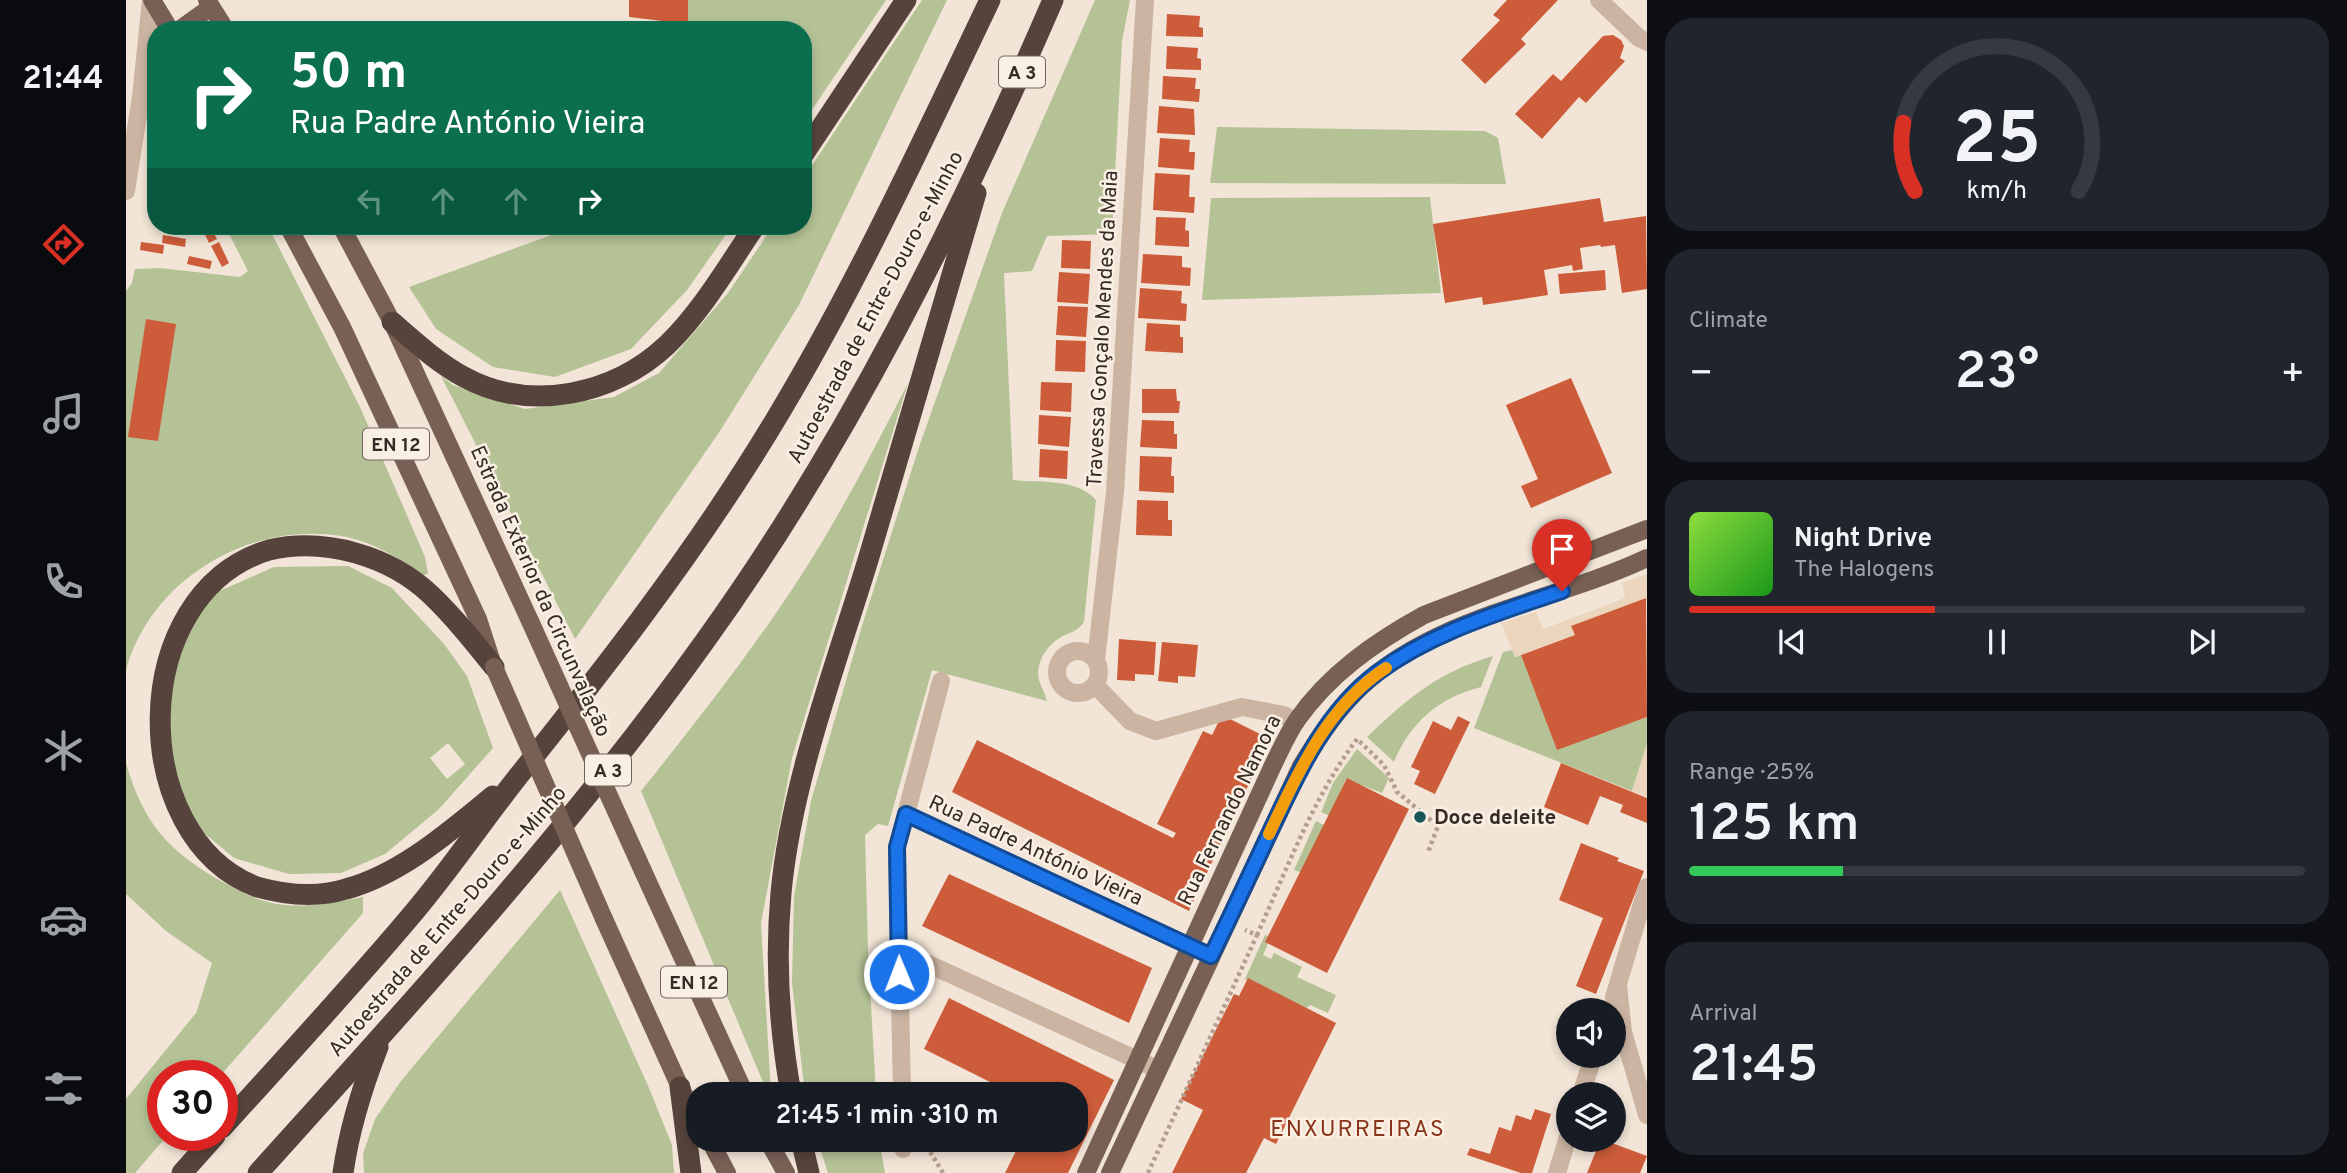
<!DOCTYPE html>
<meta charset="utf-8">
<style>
:root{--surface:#171b24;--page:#20242c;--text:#f1f3f6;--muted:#9ea1a6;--line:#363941;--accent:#d93025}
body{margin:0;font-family:Overpass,sans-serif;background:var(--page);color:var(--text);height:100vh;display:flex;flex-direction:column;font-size:26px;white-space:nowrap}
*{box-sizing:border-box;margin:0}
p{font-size:23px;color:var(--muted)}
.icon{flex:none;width:38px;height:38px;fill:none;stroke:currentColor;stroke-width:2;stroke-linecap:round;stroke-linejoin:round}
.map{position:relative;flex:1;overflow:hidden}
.panel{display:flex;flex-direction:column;gap:18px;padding:18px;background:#0d0f14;width:700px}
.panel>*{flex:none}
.hud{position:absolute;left:21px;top:21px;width:665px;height:214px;border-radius:28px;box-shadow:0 4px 10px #0003;background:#0b6e4f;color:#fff;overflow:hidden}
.buttons{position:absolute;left:1430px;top:998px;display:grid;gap:14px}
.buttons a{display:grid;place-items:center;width:70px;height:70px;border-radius:50%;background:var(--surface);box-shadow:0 4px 10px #0003;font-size:35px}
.speed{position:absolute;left:21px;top:1060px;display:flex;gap:14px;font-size:35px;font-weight:700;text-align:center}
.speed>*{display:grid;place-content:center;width:91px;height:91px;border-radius:50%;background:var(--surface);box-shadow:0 4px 10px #0003;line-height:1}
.speed .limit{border:10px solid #d22;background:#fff;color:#111}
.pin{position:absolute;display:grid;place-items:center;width:60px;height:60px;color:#fff;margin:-72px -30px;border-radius:50% 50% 50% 0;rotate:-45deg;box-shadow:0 0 7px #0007}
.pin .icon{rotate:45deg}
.me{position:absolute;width:77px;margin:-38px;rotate:359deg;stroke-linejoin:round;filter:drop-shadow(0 0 5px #0008)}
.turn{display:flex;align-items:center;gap:24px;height:147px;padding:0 28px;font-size:32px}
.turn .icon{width:91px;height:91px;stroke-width:2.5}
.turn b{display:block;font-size:49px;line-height:60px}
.lanes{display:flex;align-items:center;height:66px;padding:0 28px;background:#0003;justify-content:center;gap:35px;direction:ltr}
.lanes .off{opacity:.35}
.big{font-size:52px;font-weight:600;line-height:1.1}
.panel .card{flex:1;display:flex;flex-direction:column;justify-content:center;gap:10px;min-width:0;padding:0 24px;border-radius:28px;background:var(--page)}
.panel .dial{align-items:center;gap:0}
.dial svg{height:182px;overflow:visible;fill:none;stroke:var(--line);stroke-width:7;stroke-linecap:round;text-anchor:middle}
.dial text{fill:var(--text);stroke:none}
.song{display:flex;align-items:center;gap:21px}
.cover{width:84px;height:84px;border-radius:10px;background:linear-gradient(135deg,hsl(90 70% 55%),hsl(120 70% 35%))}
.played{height:7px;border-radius:4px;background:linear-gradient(90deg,var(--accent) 40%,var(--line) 40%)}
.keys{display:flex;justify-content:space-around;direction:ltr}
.heat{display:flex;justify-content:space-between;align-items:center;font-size:38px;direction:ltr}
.charge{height:10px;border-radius:5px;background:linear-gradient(90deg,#34c759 25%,var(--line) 0)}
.trip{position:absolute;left:560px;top:1082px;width:402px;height:70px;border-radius:28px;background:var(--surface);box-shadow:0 4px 10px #0003;font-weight:600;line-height:70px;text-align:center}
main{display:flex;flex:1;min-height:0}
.menu{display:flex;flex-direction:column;width:126px;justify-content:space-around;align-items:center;background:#090b0e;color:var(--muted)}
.menu .icon{width:49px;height:49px}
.menu .selected{color:var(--accent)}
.menu b{font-size:32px;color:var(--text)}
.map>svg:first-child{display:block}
.green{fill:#b4c296;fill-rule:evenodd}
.plaza{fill:#ebd6bd}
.building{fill:#cd5c3a}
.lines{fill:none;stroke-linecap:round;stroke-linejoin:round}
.path{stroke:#b69e8d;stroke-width:4.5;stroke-dasharray:3.5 3.5;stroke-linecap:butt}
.minor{stroke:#cbb4a2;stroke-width:18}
.major{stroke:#786055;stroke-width:18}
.highway{stroke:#56443c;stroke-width:21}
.major-bridge{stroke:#786055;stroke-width:18}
.route-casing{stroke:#114b97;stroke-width:18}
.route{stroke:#1a73e8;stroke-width:12}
.slow{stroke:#f59e0b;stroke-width:12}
.poi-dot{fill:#195558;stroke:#faefe3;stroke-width:2.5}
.labels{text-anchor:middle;stroke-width:5;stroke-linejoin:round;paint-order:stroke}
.shield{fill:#faefe3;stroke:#70655e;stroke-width:2}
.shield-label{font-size:19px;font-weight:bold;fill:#352a25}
.street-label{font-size:21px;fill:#352a25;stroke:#faefe3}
.poi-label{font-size:21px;font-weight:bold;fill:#352a25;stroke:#faefe3;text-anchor:start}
.neighbourhood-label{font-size:23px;letter-spacing:2px;fill:#88331a;stroke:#faefe3}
</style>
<main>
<nav class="menu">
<b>21:44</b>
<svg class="icon selected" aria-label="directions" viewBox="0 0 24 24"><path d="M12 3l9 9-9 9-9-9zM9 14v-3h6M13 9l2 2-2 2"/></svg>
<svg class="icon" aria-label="music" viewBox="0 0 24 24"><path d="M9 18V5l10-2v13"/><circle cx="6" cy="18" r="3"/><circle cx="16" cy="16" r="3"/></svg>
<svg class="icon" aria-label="phone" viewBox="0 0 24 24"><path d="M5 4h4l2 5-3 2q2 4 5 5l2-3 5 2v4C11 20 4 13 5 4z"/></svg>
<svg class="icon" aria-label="climate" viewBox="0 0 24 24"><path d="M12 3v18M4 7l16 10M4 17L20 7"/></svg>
<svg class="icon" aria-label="car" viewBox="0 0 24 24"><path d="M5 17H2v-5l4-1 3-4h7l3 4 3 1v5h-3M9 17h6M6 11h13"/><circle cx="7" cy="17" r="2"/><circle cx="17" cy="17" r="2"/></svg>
<svg class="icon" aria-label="filters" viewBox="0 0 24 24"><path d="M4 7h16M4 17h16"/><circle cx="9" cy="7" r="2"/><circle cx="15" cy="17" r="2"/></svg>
</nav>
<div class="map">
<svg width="1521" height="1173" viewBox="0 0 1521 1173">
<rect width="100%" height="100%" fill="#f2e5d7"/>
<!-- green -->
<g class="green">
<path d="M 544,0 L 760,0 L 677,123 L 677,30 L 529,30 Z"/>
<path d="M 796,0 L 821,0 L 673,305 L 592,434 L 449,639 L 315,376 L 327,385 L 399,409 L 488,397 L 533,373 L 602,293 L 647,226 L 677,226 L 677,179 Z"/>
<path d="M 969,0 L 1004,0 L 996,41 L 986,234 L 921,236 L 906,271 L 878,273 L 887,480 C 914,483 951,478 970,500 L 958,622 C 952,631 945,632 935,637 C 921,645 909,663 913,680 C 915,687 919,693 921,701 L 806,670 L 762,826 L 752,824 L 739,835 L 742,951 L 750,1094 L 679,1094 L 666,983 L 668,896 L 685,801 L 735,629 L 793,447 L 876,213 Z"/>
<path d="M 1091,127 L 1359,131 L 1372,138 L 1380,184 L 1084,183 Z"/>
<path d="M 1304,197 L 1315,293 L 1076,300 L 1085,198 Z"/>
<path d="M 99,226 L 141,226 L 146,234 L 234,407 L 299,557 L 302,574 L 297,575 C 272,558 246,541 215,536 C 124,521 25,579 0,670 L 0,291 L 6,283 L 9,269 L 34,268 L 114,277 L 122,271 Z"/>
<path d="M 450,226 L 606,226 L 561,290 L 505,349 L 429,377 L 367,367 L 310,329 L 283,287 Z"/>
<path d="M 782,383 L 666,758 L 635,923 L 645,1094 L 642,1094 L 515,791 C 579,711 643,630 696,542 C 727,490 755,436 782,383 Z"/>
<path d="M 222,566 L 266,588 L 318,644 L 341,676 L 367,748 L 313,809 L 259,854 L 215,873 L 163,874 L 108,858 L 54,813 L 30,756 L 47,640 L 91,592 L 148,567 ZM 322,743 L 339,764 L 321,779 L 304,758 Z"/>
<path d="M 1386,650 L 1389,657 L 1395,655 L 1431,749 L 1521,717 L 1521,744 L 1506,791 L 1348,728 L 1377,652 Z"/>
<path d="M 1367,656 L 1355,687 C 1313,698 1285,721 1268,762 L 1241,737 C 1283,697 1311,673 1367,656 Z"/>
<path d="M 1231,749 L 1263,778 L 1256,793 L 1220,779 L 1204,816 L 1195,812 L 1207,783 Z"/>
<path d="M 0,763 C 17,822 41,850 93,880 C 108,888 125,898 142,902 C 172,910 207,903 237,897 L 237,913 L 94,1076 L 37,1076 L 37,1136 L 41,1136 L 9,1173 L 0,1173 L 0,1099 L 70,1013 L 86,963 L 40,931 L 0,894 Z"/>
<path d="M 1190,821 L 1198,825 L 1176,873 L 1168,870 Z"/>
<path d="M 434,890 L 523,1088 L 546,1145 L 548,1173 L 238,1173 L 237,1154 L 249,1119 L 275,1081 Z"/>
<path d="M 1139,935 L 1145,937 L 1137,955 L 1145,959 L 1148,953 L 1176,967 L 1171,977 L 1210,995 L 1202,1013 L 1184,1005 L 1181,1008 L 1119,979 Z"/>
<path d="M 691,1139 L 753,1139 L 759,1173 L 702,1173 Z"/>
</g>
<!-- plaza -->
<g class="plaza">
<path d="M 1521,574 L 1521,601 L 1519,598 L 1445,626 L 1449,635 L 1389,657 L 1375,623 L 1410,612 L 1417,629 L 1499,598 L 1496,583 Z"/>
<path d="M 1521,744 L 1521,797 L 1506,791 Z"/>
</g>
<!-- building -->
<g class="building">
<path d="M 503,0 L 562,0 L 562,24 L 503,17 Z"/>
<path d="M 1381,0 L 1432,0 L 1395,39 L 1400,44 L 1359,84 L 1335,60 L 1374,20 L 1367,15 Z"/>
<path d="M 1041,14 L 1074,16 L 1073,27 L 1077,28 L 1077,37 L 1040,36 Z"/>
<path d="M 1487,35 L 1495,40 L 1498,46 L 1494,58 L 1499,61 L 1460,103 L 1453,97 L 1416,139 L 1389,114 L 1427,74 L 1435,81 L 1477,36 Z"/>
<path d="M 1041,46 L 1072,48 L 1071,58 L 1075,59 L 1075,70 L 1040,69 Z"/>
<path d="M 1037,76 L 1070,78 L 1069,89 L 1074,89 L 1073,102 L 1036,99 Z"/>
<path d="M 1033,106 L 1068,109 L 1069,135 L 1031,133 Z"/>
<path d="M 1034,138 L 1064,140 L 1063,152 L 1069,152 L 1068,170 L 1032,167 Z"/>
<path d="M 1029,173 L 1064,175 L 1063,197 L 1069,197 L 1068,213 L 1027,210 Z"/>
<path d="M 1474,198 L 1478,222 L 1520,216 L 1521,289 L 1496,293 L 1489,245 L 1475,247 L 1474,245 L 1454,248 L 1457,269 L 1447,271 L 1446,265 L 1418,270 L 1422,295 L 1357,305 L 1356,297 L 1319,303 L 1307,224 Z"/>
<path d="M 1030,217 L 1060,218 L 1059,230 L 1063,231 L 1063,247 L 1029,245 Z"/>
<path d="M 75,226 L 84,226 L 91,239 L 83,243 Z"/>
<path d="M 37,235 L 60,239 L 59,247 L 36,243 Z"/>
<path d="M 936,240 L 965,241 L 964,269 L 935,268 Z"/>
<path d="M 15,242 L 38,245 L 37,254 L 14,250 Z"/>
<path d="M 93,242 L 103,263 L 96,267 L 85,246 Z"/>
<path d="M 1017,254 L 1056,256 L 1056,267 L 1065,268 L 1064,286 L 1015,283 Z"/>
<path d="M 63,256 L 86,261 L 84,269 L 61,264 Z"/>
<path d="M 1479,270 L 1480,290 L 1434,294 L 1432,274 Z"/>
<path d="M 933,272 L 964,274 L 962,304 L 931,302 Z"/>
<path d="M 1014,288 L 1056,291 L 1055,303 L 1061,304 L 1060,321 L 1012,318 Z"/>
<path d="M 932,306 L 962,307 L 960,337 L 930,335 Z"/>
<path d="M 20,319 L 50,324 L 32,441 L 2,437 Z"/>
<path d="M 1021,323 L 1054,325 L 1054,337 L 1057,337 L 1057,353 L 1019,351 Z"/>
<path d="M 930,340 L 960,341 L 959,372 L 929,371 Z"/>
<path d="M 1445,378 L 1486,473 L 1405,508 L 1395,486 L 1412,479 L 1380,405 Z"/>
<path d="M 915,382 L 946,383 L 945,412 L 914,410 Z"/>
<path d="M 1016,389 L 1050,389 L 1051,401 L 1054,401 L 1053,413 L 1016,413 Z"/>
<path d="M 913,415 L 945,417 L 943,447 L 912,444 Z"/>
<path d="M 1016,420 L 1048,421 L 1048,434 L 1051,434 L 1051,449 L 1014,447 Z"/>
<path d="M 914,449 L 942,451 L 941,479 L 913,477 Z"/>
<path d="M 1014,456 L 1046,457 L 1045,476 L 1048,476 L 1048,493 L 1013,491 Z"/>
<path d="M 1011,500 L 1042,501 L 1042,520 L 1046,520 L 1046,536 L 1010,535 Z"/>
<path d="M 1520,598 L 1521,717 L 1431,750 L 1395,655 L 1449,635 L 1445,626 Z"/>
<path d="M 993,639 L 1030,642 L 1028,675 L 1009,674 L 1009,681 L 991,680 Z"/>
<path d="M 1036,642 L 1072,645 L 1069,677 L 1052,676 L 1052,683 L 1032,681 Z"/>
<path d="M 1096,715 L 1144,739 L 1063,911 L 826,792 L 851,740 L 1047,838 L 1050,833 L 1031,824 L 1077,731 L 1086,735 Z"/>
<path d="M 1332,716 L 1344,722 L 1309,794 L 1288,784 L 1294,771 L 1285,767 L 1307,721 L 1325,730 Z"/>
<path d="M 1435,763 L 1521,798 L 1521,823 L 1494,812 L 1497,805 L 1474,796 L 1462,825 L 1418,807 Z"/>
<path d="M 1221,778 L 1283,809 L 1201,973 L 1139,942 Z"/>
<path d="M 1455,843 L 1493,858 L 1491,861 L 1518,871 L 1470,994 L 1450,986 L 1477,918 L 1433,900 Z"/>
<path d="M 823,874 L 1026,968 L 1003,1023 L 796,926 Z"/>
<path d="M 1122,978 L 1210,1023 L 1150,1144 L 1138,1138 L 1120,1173 L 1046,1173 L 1077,1110 L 1055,1099 L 1108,994 L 1113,996 Z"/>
<path d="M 823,998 L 988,1080 L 942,1173 L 879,1173 L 896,1139 L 950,1139 L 950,1094 L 888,1094 L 798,1049 Z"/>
<path d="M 1409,1109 L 1425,1114 L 1406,1173 L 1395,1173 L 1341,1155 L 1344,1148 L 1364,1154 L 1373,1127 L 1385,1131 L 1390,1115 L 1405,1120 Z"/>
<path d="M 1475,1139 L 1521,1156 L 1514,1173 L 1461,1173 Z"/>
</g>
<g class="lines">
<!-- path -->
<g class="path">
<path d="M 1131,935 C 1161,869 1187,798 1231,739 L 1258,765 L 1271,792 L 1312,826 L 1302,852"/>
<path d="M 797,1140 L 817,1173"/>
<path d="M 1022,1173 L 1131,935 L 1119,930"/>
</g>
<!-- minor -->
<g class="minor">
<path d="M 1473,0 L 1513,38 L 1521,42"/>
<path d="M 0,191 L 15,97 L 25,0"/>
<circle cx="952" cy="672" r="21"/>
<path d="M 970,660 L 989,492 L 1019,0"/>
<path d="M 969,685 L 1004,721 L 1030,731 L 1116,707 L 1158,715 L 1170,722"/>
<path d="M 780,814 L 815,681"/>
<path d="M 772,950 L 1031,1069"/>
<path d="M 1492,985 L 1497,1032 L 1521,1115"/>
<path d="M 1488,997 L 1521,887"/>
<path d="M 776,1094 L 771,847 L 780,814 L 1085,956"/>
<path d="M 1455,1094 L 1468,1055"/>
<path d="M 777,1139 L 777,1149"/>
<path d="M 1431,1173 L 1442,1137"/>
</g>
<!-- major -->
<g class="major">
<path d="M 26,0 L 44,30"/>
<path d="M 81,0 L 100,30"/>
<path d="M 53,30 L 85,7"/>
<path d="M 162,226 L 216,327 L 352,619 L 365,659"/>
<path d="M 215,226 L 266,322 L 404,621"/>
<path d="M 517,871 L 619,1094"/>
<path d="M 478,919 L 554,1087 L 572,1120"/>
<path d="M 583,1139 L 601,1173"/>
<path d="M 641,1139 L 660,1173"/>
<path d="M 960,1173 L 1148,763 C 1155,749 1162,733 1171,720 C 1203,674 1249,642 1298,615 L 1521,529"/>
<path d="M 984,1173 L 1175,766 C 1190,742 1205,718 1225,697 C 1299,617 1426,603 1521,558"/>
</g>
<!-- highway -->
<g class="highway">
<path d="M 677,155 L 780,0"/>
<path d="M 266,322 C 289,342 312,363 338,377 C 404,413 488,395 541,345 C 576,311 602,266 629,226"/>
<path d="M 367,796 C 323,832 275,874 220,889 C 191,898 160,895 131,887 C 0,837 0,593 143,550 C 199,537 264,556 305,595 C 328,617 348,642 368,667"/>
<path d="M 554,1087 L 565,1173"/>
<path d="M 665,1094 C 653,1027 649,960 655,893 C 665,783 710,665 742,560 C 778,438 814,315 850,193"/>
<path d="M 96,1128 C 161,1056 227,985 289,911 C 327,866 360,816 398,769 C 477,670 554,571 622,464 C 716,317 789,157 864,0"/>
<path d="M 675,1139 L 683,1173"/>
<path d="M 56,1173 L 89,1136"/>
<path d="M 132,1173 C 287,1001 444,830 579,641 C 721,444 831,222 927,0"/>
<path d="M 217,1173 C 223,1130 236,1088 252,1047"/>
</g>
<!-- major-bridge -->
<g class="major-bridge">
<path d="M 404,621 L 517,871"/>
<path d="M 368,667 L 478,919"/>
</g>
</g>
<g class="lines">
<!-- route casing -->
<g class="route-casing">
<path id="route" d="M 773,974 L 771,847 L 780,814 L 1085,956 C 1106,914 1125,872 1145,830 C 1172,773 1199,712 1251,673 C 1306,632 1373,613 1436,591"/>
</g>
<!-- route -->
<use href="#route" class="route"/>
<!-- slow -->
<path class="slow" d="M 1143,834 C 1172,773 1201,706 1260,668"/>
</g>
<!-- markers -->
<circle class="poi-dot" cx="1294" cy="817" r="7"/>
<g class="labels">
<!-- shield labels -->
<g class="shield">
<rect x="873" y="56.5" width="46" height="31" rx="5"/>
<rect x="237" y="428.5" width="66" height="31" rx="5"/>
<rect x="459" y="754.5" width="46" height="31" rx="5"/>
<rect x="535" y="966.5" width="66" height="31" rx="5"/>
</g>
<g class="shield-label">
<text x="896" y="79">A 3</text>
<text x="270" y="451">EN 12</text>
<text x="482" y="777">A 3</text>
<text x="568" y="989">EN 12</text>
</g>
<!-- street labels -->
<g class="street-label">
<text transform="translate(749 307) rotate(-62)" y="7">Autoestrada de Entre-Douro-e-Minho</text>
<text transform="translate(976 329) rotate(-87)" y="7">Travessa Gonçalo Mendes da Maia</text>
<text transform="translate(415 591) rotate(66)" y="7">Estrada Exterior da Circunvalação</text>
<text transform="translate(1103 810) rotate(-64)" y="7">Rua Fernando Namora</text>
<text transform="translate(910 850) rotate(25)" y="7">Rua Padre António Vieira</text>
<text transform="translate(321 921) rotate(-49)" y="7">Autoestrada de Entre-Douro-e-Minho</text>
</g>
<!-- poi labels -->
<g class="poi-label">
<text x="1308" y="824">Doce deleite</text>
</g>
<!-- neighbourhood labels -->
<g class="neighbourhood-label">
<text x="1232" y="1136">ENXURREIRAS</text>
</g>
</g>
</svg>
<div class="buttons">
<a><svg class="icon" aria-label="sound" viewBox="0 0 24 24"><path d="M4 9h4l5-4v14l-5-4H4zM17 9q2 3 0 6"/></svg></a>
<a><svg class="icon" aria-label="layers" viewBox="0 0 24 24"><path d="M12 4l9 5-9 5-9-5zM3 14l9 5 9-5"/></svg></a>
</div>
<div class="speed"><div class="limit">30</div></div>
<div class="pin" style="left:1436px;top:591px;background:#d93025"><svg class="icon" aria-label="arrive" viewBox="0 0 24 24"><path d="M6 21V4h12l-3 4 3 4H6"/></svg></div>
<svg class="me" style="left:773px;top:974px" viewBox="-20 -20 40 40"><circle r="17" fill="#1a73e8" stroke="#fff" stroke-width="3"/><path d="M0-11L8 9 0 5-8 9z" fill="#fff"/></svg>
<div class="trip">21:45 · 1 min · 310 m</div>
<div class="hud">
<div class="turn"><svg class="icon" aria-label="right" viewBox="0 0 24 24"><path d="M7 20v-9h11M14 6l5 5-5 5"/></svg><div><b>50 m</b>Rua Padre António Vieira</div></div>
<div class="lanes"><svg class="icon off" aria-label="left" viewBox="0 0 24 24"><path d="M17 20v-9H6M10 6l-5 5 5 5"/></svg><svg class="icon off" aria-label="ahead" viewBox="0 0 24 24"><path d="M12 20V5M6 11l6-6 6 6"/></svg><svg class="icon off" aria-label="ahead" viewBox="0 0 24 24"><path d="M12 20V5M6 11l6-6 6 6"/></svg><svg class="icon" aria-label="right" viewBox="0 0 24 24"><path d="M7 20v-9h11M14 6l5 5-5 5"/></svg></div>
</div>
</div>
<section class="panel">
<div class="card dial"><svg viewBox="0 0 100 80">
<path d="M14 69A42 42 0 1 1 86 69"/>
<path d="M14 69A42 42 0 0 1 9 39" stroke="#d93025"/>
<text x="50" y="56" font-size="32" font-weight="700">25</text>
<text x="50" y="72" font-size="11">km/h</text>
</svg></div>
<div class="card"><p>Climate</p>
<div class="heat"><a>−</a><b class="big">23°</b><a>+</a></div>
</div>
<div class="card">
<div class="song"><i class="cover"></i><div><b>Night Drive</b><p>The Halogens</p></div></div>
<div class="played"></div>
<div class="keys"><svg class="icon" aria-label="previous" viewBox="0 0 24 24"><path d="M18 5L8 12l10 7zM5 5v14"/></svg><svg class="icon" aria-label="pause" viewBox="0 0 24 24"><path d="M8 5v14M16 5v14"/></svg><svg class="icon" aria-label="next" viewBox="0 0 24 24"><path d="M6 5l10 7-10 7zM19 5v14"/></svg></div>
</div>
<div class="card"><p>Range · 25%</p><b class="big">125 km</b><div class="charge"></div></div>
<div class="card"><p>Arrival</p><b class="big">21:45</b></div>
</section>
</main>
